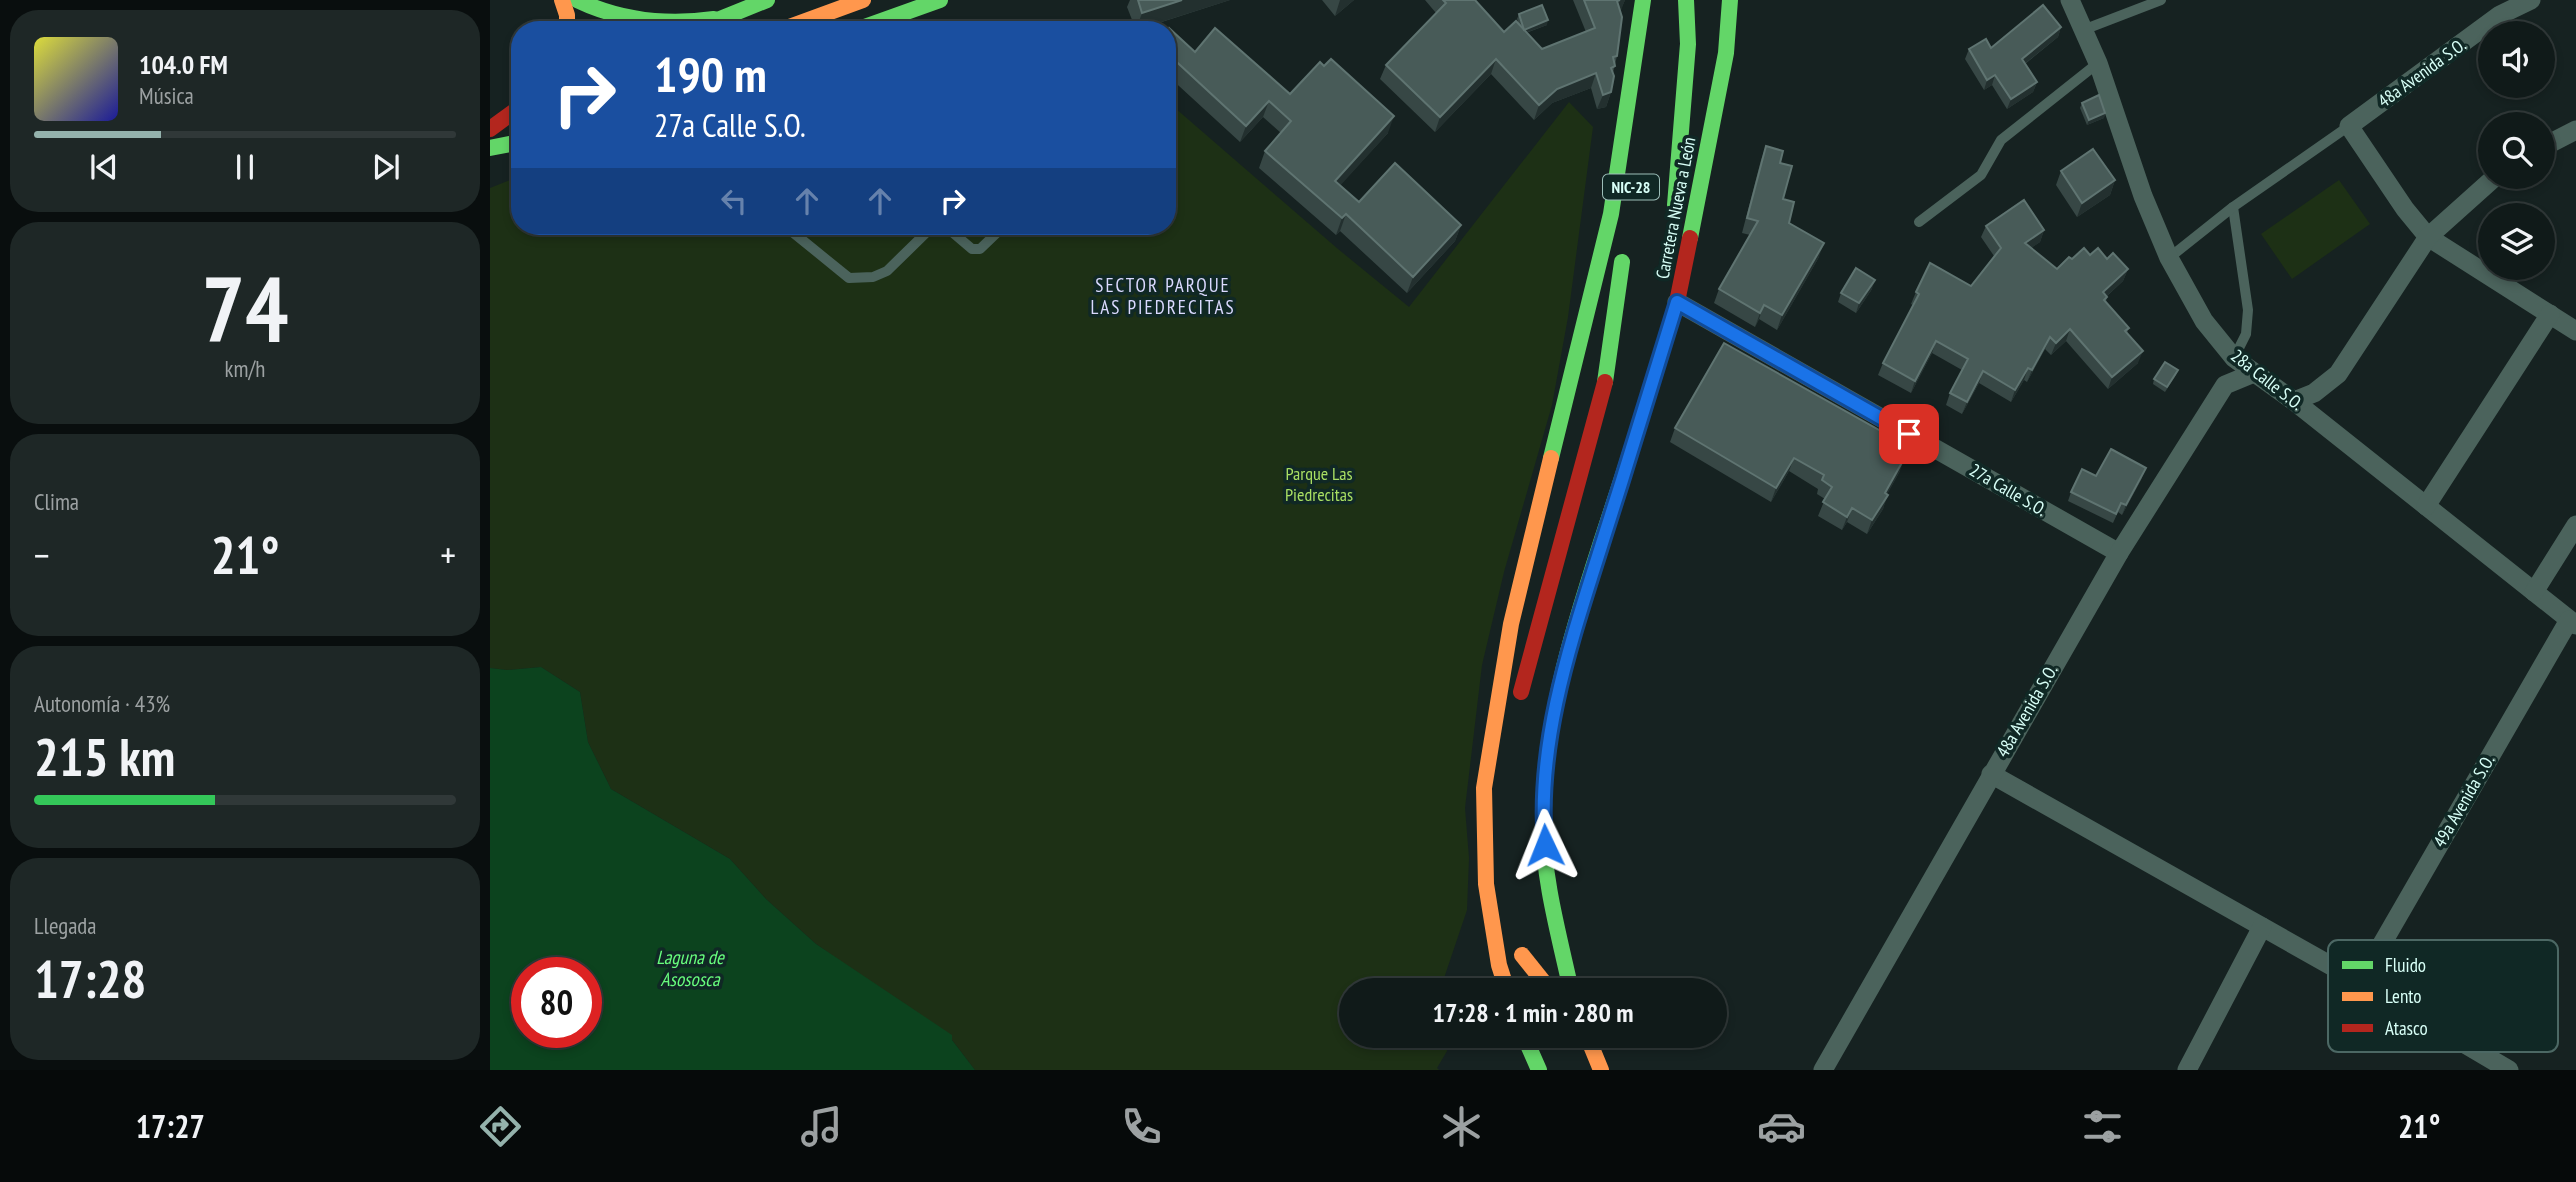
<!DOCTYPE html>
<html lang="es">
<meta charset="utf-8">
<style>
:root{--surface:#101a19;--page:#1e2726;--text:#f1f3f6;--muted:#9ca1a2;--line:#303838;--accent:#94b2ac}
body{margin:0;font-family:"PT Sans Narrow",sans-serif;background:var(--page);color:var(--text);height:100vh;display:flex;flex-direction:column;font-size:26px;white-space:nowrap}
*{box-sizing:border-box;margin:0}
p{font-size:23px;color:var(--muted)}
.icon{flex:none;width:38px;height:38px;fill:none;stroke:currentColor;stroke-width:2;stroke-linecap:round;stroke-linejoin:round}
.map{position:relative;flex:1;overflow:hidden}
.drawer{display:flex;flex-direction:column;gap:10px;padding:10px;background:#090e0e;width:490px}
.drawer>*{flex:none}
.guide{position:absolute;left:21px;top:21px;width:665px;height:214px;border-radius:28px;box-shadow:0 4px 10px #0003,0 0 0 2px var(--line);background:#1a4fa0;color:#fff;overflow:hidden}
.tools{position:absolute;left:1988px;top:21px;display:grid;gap:14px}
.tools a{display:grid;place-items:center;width:77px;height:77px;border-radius:50%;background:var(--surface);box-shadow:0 4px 10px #0003,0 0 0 2px var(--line);font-size:35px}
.speed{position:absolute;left:21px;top:957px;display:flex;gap:14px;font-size:35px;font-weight:700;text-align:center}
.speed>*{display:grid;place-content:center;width:91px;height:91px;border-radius:50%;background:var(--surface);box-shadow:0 4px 10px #0003,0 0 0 2px var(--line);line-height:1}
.speed .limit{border:10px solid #d22;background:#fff;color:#111}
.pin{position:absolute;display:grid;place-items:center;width:60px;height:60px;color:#fff;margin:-30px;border-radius:14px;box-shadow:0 4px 10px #0006}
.me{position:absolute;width:77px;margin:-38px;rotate:358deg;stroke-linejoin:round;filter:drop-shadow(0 0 5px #0008)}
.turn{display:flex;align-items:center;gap:24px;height:147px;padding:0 28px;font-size:32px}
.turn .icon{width:91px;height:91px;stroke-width:2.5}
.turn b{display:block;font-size:49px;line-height:60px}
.lanes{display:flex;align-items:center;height:66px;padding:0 28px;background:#0003;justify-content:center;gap:35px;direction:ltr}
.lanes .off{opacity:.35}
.big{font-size:52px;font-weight:700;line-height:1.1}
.drawer .tile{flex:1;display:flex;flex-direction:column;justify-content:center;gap:10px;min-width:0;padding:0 24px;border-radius:28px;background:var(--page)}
.drawer .dial{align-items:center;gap:0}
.dial b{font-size:91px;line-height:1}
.song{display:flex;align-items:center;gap:21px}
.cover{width:84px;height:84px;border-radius:10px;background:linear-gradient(135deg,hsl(60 70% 55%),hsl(240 70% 35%))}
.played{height:7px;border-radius:4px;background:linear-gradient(90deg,var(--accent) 30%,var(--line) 30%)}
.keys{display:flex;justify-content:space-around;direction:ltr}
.heat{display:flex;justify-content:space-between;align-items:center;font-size:38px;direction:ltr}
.charge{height:10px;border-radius:5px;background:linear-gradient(90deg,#34c759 43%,var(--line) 0)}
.trip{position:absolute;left:849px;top:978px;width:388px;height:70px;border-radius:35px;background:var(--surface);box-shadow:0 4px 10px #0003,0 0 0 2px var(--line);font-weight:700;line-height:70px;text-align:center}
.tab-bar{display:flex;height:112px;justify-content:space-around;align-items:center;background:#060a0a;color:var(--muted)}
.tab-bar .icon{width:49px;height:49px}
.tab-bar .selected{color:var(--accent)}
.tab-bar b{font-size:32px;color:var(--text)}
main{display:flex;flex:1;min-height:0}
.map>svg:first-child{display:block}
.green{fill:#1d3015}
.water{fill:#0c431e;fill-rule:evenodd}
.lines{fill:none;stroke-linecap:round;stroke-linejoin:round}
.lane{stroke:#4b635c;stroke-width:10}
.street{stroke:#4b635c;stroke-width:19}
.fast{stroke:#63d668;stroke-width:16}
.slow{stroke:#ff974d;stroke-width:16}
.jam{stroke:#b3261e;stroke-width:16}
.wall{fill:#374745}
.shaded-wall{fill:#23302f}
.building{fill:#485b58;stroke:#5f7471;stroke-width:2}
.route-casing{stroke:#114b97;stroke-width:18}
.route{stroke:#1a73e8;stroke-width:12}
.labels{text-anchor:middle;stroke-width:7;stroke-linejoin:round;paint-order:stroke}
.shield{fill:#102825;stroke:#9cbeb8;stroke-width:2}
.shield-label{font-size:16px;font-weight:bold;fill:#d8fff7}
.street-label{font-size:18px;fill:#d8fff7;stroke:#102825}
.park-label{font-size:18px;fill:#a9df63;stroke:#102825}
.neighbourhood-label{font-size:19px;letter-spacing:2px;fill:#dbdaff;stroke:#102825}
.water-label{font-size:19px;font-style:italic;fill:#67fd7d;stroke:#102825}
.key{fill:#102825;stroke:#4c6864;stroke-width:2}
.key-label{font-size:19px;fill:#d8fff7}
</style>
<main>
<section class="drawer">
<div class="tile">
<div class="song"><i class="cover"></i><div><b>104.0 FM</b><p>Música</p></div></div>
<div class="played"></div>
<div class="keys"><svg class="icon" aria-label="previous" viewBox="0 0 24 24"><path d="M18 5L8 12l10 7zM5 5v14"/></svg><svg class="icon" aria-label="pause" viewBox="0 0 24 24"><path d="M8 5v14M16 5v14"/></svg><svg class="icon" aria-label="next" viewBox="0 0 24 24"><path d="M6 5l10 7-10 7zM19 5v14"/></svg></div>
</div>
<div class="tile dial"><b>74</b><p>km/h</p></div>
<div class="tile"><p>Clima</p>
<div class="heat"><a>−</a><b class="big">21°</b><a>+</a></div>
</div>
<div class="tile"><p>Autonomía · 43%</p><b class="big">215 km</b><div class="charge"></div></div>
<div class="tile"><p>Llegada</p><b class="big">17:28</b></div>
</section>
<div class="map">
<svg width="2086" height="1070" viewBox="0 0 2086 1070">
<rect width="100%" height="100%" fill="#162221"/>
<!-- green -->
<g class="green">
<path d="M 677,101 L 848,249 L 919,307 L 1079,102 L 1103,127 L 1078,317 L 1062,405 L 1014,572 L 992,665 L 975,808 L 979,858 L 977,910 L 950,990 L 861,990 L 861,1036 L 954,1036 L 957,1051 L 947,1068 L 949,1070 L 485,1070 L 462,1040 L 326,944 L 276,899 L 240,859 L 121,789 L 98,742 L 90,692 L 51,667 L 17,670 L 0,668 L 0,188 L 30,176 L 30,226 L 260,226 L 268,231 L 273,226 L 677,226 Z"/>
<path d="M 1849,180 L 1880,224 L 1802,279 L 1771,234 Z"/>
</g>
<!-- water -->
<path class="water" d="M 51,667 L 90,692 L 98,742 L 121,789 L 240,859 L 276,899 L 326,944 L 462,1035 L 462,1040 L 485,1070 L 0,1070 L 0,668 L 17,670 ZM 37,973 L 96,973 L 96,1032 L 37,1032 Z"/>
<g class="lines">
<!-- lane -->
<g class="lane">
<path d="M 1593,30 L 1671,0"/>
<path d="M 1743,207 L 1758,310 L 1756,334 L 1744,358"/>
<path d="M 1429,222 L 1491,175 L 1511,140 L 1608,63"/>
<path d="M 295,226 L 359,278 L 383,277 L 397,271 L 443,226"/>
<path d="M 455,226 L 482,249 L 490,249 L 514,226"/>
<path d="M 1679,258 L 1743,207 L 1859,126"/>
</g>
<!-- street -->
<g class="street">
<path d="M 1580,0 L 1608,63 L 1653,196 L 1679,258 L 1714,321 L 1744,358 L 1804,401 L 2086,625"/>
<path d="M 2041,0 L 2010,15 L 1859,126 L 1915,209 L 1938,237 L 2086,331"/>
<path d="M 2053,147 L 2086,130"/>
<path d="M 1187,302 L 1629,553"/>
<path d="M 1804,401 L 1824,393 L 1848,374 L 1938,237 L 2005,177"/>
<path d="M 1936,506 L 2060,314"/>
<path d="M 2044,592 L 2086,525"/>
<path d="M 1501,774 L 1870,982 L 2019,1070"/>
<path d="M 1870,982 L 2079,620"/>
<path d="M 1333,1070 L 1629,553 L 1735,385 L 1764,373"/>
<path d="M 1697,1070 L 1772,927"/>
</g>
<!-- fast -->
<g class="fast">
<path d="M 87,0 C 131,21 175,26 224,19"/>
<path d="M 203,30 L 277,0"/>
<path d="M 366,30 L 450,0"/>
<path d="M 0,148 L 30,142"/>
<path d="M 1185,205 L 1198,44 L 1196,0"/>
<path d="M 1200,238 L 1236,53 L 1240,0"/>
<path d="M 1115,382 L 1132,262"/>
<path d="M 1061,458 L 1121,214 L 1153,0"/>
<path d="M 1081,990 C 1069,935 1053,879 1053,823 C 1053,693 1104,569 1142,447"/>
<path d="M 1034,1036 L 1049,1070"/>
</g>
<!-- slow -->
<g class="slow">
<path d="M 72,0 L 77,15 L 77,30"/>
<path d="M 291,30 L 373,0"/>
<path d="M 1032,955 L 1060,990"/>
<path d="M 1017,990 L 1009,965 L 996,884 L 994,788 L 1021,624 L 1061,458"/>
<path d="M 1097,1036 L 1111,1070"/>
</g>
<!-- jam -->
<g class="jam">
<path d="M 0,129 L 30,107"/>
<path d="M 1142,447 L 1187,302 L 1200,238"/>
<path d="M 1031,692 L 1115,382"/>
</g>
</g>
<!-- wall -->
<g class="wall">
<path d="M 640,0 L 740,0 L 647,30 L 646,30 L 637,7 Z"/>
<path d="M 832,0 L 864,0 L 845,16 Z"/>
<path d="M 935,0 L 985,0 L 1014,32 L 1029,25 L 1027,19 L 1029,14 L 1057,25 L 1036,33 L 1052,49 L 1096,32 L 1083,0 L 1135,0 L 1130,11 L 1127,56 L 1123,73 L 1121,92 L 1116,107 L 1107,109 L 1101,88 L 1062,103 L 1044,120 L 1001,74 L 945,132 L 890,79 L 896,65 L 946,13 Z"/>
<path d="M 1571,27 L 1568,37 L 1535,64 L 1547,82 L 1543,92 L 1517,109 L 1502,85 L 1494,90 L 1475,59 L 1479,49 L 1501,48 Z"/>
<path d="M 677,30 L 705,52 L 800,94 L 898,133 L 850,185 L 869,202 L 971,225 L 965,241 L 917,293 L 850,231 L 846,235 L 769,168 L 775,151 L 791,133 L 773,117 L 750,142 L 677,75 Z"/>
<path d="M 1592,103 L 1615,113 L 1614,118 L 1597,125 L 1590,108 Z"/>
<path d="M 1276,146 L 1290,163 L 1293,199 L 1299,223 L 1329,257 L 1287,330 L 1269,319 L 1265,327 L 1224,303 L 1229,289 L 1260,235 L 1252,233 L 1271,160 Z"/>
<path d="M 1571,171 L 1625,180 L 1620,195 L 1587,217 L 1566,185 Z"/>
<path d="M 1496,226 L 1554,230 L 1550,242 L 1541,248 L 1567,269 L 1582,259 L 1600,255 L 1617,259 L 1638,269 L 1633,281 L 1617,296 L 1616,302 L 1639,328 L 1637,333 L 1648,363 L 1618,389 L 1576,341 L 1561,355 L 1555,349 L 1537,382 L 1534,380 L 1521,402 L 1489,383 L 1472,414 L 1456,405 L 1460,393 L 1472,370 L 1442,353 L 1421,393 L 1388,375 L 1393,363 L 1423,305 L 1421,304 L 1426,292 L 1481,286 L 1504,256 L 1491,237 Z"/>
<path d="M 1382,289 L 1366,313 L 1348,302 L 1351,293 Z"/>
<path d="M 1688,370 L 1686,375 L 1675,392 L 1663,384 L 1664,379 Z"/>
<path d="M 1185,428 L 1402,449 L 1410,471 L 1397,494 L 1393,509 L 1377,534 L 1357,522 L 1352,530 L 1328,516 L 1335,499 L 1327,494 L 1328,489 L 1299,471 L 1281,502 L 1180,442 Z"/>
<path d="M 1606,476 L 1652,478 L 1632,515 L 1628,512 L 1623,523 L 1578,501 L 1581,492 Z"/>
</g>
<!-- shaded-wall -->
<g class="shaded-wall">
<path d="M 692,0 L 740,0 L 646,30 L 652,13 Z"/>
<path d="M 850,0 L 864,0 L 845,16 Z"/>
<path d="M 1130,0 L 1135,0 L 1130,13 L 1127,1 Z"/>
<path d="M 1058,20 L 1057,25 L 1032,34 L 1034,30 Z"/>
<path d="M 1571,27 L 1568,37 L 1528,69 L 1532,59 Z"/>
<path d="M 1006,59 L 1001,74 L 945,132 L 950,117 Z"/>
<path d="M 1106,73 L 1101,88 L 1062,103 L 1044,120 L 1049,105 L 1067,89 Z"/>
<path d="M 1505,75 L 1502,85 L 1494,90 L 1497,80 Z"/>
<path d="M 1547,82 L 1543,92 L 1517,109 L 1521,99 Z"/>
<path d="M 1121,92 L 1116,107 L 1107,109 L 1113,95 Z"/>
<path d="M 779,101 L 773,117 L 750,142 L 756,126 Z"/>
<path d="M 1615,113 L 1614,118 L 1597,125 L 1599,120 Z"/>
<path d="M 904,116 L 898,133 L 839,198 L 845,181 Z"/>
<path d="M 1625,180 L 1620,195 L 1587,217 L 1592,203 Z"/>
<path d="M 856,214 L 850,231 L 846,235 L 852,218 Z"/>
<path d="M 971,225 L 965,241 L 917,293 L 923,277 Z"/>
<path d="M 1554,230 L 1550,242 L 1531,255 L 1535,243 Z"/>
<path d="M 1334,243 L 1329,257 L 1287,330 L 1292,315 Z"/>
<path d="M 1638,269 L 1633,281 L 1608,304 L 1613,292 Z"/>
<path d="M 1385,280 L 1382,289 L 1366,313 L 1369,303 Z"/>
<path d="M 1274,305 L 1269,319 L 1265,327 L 1270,313 Z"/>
<path d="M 1580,329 L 1576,341 L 1561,355 L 1566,343 Z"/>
<path d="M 1560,337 L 1555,349 L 1537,382 L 1542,370 Z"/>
<path d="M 1446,341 L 1442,353 L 1421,393 L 1425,381 Z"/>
<path d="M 1653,351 L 1648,363 L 1618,389 L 1622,377 Z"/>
<path d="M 1538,368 L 1534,380 L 1521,402 L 1525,390 Z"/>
<path d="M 1493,371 L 1489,383 L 1472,414 L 1477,402 Z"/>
<path d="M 1415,457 L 1410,471 L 1390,507 L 1395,493 Z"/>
<path d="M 1304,458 L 1299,471 L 1281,502 L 1286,488 Z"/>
<path d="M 1656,468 L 1652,478 L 1632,515 L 1636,505 Z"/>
<path d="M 1398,495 L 1393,509 L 1377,534 L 1382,520 Z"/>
<path d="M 1362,508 L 1357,522 L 1352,530 L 1357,517 Z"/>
</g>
<!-- building -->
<g class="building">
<path d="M 648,0 L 692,0 L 652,13 Z"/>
<path d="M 953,0 L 985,0 L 1014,32 L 1026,21 L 1052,49 L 1105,28 L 1094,0 L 1130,0 L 1127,1 L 1132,17 L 1127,56 L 1123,57 L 1125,66 L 1121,68 L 1124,76 L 1121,92 L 1113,95 L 1106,73 L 1067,89 L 1049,105 L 1006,59 L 950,117 L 896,65 L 956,3 Z"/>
<path d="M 1052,5 L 1058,20 L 1034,30 L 1029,14 Z"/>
<path d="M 1553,5 L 1571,27 L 1532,59 L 1547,82 L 1521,99 L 1505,75 L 1497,80 L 1479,49 L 1496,39 L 1501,48 Z"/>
<path d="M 679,28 L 705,52 L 725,28 L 800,94 L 830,62 L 834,66 L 841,59 L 904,116 L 845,181 L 869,202 L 905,163 L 971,225 L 923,277 L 856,214 L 852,218 L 775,151 L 801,121 L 779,101 L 756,126 L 677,53 L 677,30 Z"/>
<path d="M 1609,95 L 1615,113 L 1599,120 L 1592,103 Z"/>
<path d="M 1276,146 L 1293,151 L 1290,163 L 1302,166 L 1293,199 L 1304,202 L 1299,223 L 1334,243 L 1292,315 L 1274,305 L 1270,313 L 1229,289 L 1268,221 L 1257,218 Z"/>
<path d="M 1603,149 L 1625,180 L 1592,203 L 1571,171 Z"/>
<path d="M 1534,200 L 1554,230 L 1535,243 L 1567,269 L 1579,257 L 1582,259 L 1594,248 L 1600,255 L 1608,248 L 1617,259 L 1623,253 L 1638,269 L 1613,292 L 1617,297 L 1614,300 L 1639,328 L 1635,331 L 1653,351 L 1622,377 L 1580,329 L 1566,343 L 1560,337 L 1542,370 L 1538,368 L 1525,390 L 1493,371 L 1477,402 L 1460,393 L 1478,359 L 1446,341 L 1425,381 L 1393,363 L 1429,294 L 1426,292 L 1440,263 L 1481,286 L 1511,248 L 1496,226 Z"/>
<path d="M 1366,268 L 1385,280 L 1369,303 L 1351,293 Z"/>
<path d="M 1234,343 L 1405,439 L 1400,448 L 1415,457 L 1395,493 L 1398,495 L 1382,520 L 1362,508 L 1357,517 L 1333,502 L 1342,487 L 1332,480 L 1334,475 L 1304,458 L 1286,488 L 1185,428 Z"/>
<path d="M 1675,362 L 1688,370 L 1677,387 L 1664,379 Z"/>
<path d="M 1621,449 L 1656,468 L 1636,505 L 1631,503 L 1626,514 L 1581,492 L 1592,469 L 1606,476 Z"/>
</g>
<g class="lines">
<!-- route casing -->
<g class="route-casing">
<path id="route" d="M 1055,845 C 1046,739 1083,636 1114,537 C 1139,459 1163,381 1187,302 L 1419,434"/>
</g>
<!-- route -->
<use href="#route" class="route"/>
</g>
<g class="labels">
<!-- shield labels -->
<rect class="shield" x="1113" y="174.5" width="56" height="25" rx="5"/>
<g class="shield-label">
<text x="1141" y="193">NIC-28</text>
</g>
<!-- street labels -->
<g class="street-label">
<text transform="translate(1932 73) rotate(-36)" y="6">48a Avenida S.O.</text>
<text transform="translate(1186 208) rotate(-79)" y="6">Carretera Nueva a León</text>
<text transform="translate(1777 380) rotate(38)" y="6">28a Calle S.O.</text>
<text transform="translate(1518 490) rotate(30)" y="6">27a Calle S.O.</text>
<text transform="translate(1537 711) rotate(-60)" y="6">48a Avenida S.O.</text>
<text transform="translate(1974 801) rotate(-60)" y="6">49a Avenida S.O.</text>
</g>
<!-- park labels -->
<g class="park-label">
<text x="829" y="480">Parque Las<tspan x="829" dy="21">Piedrecitas</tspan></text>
</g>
<!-- neighbourhood labels -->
<g class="neighbourhood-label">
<text x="673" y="292">SECTOR PARQUE<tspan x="673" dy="22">LAS PIEDRECITAS</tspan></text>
</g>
<!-- water labels -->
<g class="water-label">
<text x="200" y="964">Laguna de<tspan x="200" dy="22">Asososca</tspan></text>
</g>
</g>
<!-- legend -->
<rect x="1838" y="940" width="230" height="112" rx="10" class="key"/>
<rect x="1852" y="961" width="31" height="8" fill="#63d668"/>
<rect x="1852" y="992" width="31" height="9" fill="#ff974d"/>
<rect x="1852" y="1024" width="31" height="8" fill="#b3261e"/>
<g class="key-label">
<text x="1895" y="972">Fluido</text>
<text x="1895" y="1003">Lento</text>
<text x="1895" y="1035">Atasco</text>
</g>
</svg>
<div class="tools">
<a><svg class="icon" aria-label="sound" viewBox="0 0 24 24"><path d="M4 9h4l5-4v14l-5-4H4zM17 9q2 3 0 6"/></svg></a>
<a><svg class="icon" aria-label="search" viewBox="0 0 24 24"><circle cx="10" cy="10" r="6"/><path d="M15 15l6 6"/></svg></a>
<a><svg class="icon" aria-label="layers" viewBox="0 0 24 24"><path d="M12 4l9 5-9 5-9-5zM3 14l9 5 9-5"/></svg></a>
</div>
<div class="speed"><div class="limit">80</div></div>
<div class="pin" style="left:1419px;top:434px;background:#d93025"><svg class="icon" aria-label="arrive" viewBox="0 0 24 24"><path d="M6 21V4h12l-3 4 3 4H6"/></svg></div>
<svg class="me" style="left:1055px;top:845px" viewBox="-20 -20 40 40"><path d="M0-17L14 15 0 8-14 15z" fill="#1a73e8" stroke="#fff" stroke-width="4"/></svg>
<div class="trip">17:28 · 1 min · 280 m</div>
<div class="guide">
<div class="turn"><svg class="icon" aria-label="right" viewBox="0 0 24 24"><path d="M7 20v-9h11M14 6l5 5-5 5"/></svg><div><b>190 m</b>27a Calle S.O.</div></div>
<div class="lanes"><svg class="icon off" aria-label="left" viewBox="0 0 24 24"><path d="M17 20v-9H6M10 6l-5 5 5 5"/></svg><svg class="icon off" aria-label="ahead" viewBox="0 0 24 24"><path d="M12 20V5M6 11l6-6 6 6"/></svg><svg class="icon off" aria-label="ahead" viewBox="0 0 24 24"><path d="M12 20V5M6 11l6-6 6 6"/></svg><svg class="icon" aria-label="right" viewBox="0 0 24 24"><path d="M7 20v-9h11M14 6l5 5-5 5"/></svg></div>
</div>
</div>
</main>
<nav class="tab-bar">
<b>17:27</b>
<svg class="icon selected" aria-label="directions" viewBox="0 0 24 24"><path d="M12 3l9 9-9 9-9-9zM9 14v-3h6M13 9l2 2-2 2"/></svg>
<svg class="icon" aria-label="music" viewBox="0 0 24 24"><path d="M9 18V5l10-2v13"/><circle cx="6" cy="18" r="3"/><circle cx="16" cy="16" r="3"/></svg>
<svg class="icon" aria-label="phone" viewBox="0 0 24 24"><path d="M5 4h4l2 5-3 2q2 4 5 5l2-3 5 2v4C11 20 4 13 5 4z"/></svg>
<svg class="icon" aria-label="climate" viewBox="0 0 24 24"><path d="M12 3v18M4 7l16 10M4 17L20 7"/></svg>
<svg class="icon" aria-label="car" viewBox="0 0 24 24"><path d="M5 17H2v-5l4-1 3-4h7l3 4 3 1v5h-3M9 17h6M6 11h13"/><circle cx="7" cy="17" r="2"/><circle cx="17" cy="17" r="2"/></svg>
<svg class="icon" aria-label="filters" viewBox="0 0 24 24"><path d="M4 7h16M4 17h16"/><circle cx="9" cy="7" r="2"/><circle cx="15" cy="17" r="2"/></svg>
<b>21°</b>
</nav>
